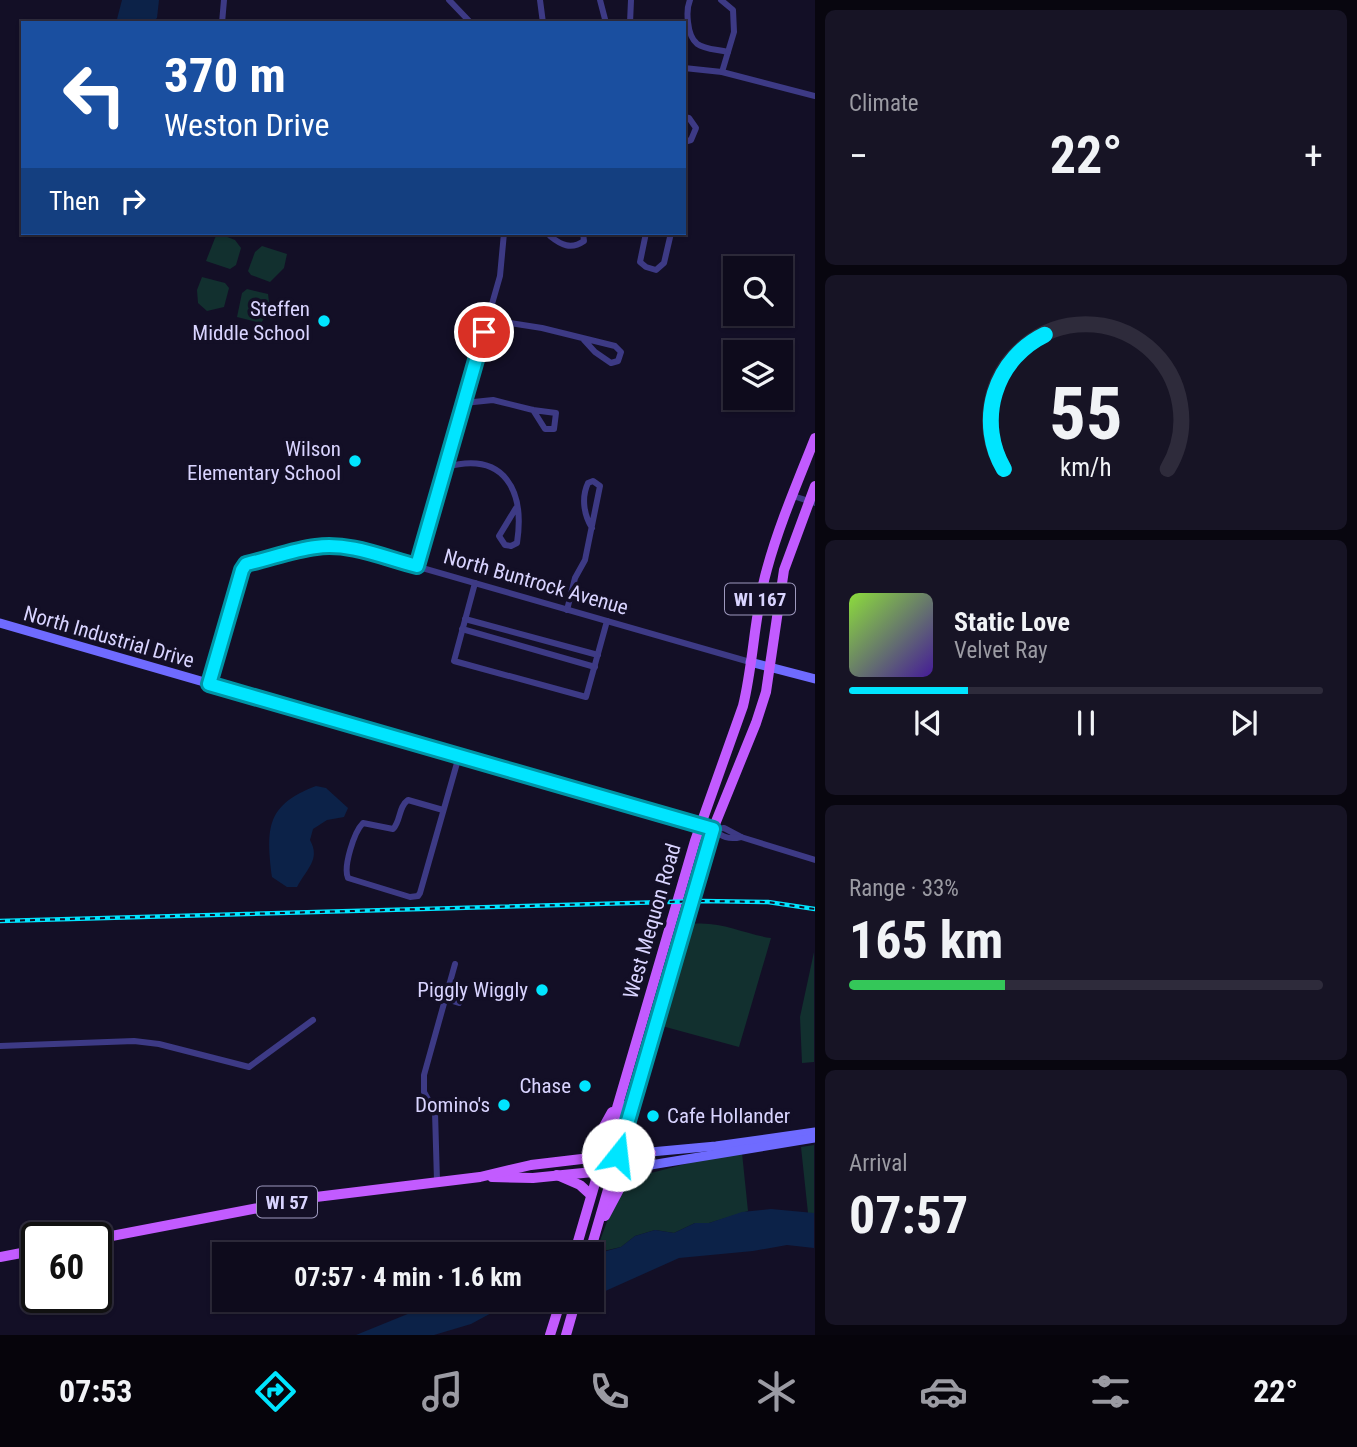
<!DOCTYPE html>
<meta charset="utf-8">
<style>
:root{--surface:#0e0b1c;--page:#171425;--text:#f1f3f6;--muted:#9b9ba3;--line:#2e2b3b;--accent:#00e5ff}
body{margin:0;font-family:"Roboto Condensed",sans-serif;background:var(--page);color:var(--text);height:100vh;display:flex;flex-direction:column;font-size:26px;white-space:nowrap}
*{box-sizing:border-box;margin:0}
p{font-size:23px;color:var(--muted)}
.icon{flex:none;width:38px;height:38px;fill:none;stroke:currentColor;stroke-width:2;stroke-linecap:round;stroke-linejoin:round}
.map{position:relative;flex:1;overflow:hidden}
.side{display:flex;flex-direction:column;gap:10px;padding:10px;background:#08060f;width:542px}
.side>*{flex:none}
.hud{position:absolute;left:21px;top:21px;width:665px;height:214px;border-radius:0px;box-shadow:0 2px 5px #0004,0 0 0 2px var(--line);background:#1a4fa0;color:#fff;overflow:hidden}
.tools{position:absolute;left:723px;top:256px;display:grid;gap:14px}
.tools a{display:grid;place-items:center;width:70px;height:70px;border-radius:0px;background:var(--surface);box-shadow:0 2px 5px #0004,0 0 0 2px var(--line);font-size:35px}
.speed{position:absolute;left:21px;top:1222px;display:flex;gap:14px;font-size:35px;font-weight:700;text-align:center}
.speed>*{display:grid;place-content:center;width:91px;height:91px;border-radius:50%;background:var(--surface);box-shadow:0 2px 5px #0004,0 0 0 2px var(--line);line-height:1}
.speed .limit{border:4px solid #111;border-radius:10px;background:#fff;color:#111}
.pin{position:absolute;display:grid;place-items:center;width:60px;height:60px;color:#fff;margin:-30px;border:4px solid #fff;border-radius:50%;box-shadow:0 2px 7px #0007}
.me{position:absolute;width:77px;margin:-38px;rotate:16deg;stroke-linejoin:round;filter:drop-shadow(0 0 5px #0008)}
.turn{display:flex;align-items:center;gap:24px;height:147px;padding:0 28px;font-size:32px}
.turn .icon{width:91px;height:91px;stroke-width:2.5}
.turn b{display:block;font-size:49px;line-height:60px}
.then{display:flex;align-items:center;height:66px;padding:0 28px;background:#0003;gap:14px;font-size:26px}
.big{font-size:52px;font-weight:700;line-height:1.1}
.side .widget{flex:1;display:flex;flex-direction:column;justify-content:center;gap:10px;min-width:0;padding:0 24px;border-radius:10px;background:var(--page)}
.side .dial{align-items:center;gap:0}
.dial svg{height:182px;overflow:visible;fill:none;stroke:var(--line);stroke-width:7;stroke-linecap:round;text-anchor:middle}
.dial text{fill:var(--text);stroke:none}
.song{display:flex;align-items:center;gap:21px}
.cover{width:84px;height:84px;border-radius:10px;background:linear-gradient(135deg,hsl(90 70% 55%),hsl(260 70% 35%))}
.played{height:7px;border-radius:4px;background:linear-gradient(90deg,var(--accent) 25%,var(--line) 25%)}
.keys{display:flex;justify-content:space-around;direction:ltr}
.heat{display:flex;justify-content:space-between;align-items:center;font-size:38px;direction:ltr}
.charge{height:10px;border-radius:5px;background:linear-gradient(90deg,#34c759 33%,var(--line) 0)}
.trip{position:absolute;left:212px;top:1242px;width:392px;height:70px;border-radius:0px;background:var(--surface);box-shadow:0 2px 5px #0004,0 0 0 2px var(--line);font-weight:700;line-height:70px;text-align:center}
.dock{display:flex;height:112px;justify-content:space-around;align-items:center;background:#06040b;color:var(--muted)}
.dock .icon{width:49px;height:49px}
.dock .selected{color:var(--accent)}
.dock b{font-size:32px;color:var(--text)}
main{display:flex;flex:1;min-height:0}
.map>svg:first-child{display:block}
.green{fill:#12302f}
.water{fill:#0c2248}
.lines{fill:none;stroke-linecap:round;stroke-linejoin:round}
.street{stroke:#3d3a85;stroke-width:6}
.secondary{stroke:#6f6bff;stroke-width:9}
.primary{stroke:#c25bff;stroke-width:10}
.rail-casing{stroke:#00e5ff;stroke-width:4.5}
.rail{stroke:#130f26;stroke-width:2;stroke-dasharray:5;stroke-linecap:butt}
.route-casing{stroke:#0095a6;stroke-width:18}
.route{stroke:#00e5ff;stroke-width:12}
.poi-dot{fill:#00e5ff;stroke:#130f26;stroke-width:2.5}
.labels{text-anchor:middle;stroke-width:7;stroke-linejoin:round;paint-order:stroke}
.shield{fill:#130f26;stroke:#9e99be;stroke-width:2}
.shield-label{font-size:19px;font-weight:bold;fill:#d9d4ff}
.poi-label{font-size:21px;fill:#d9d4ff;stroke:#130f26;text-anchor:end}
.street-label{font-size:21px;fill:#d9d4ff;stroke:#130f26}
</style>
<main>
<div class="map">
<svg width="815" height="1335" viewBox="0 0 815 1335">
<rect width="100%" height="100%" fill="#130f26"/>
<!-- green -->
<g class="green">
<path d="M 217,233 L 235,240 L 241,248 L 236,265 L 230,269 L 206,261 Z"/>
<path d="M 262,246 L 287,254 L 284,268 L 270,282 L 251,275 L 248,271 L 255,252 Z"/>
<path d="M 202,277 L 225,283 L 229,288 L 224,307 L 207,311 L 198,303 L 197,290 Z"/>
<path d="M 247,289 L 268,294 L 270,310 L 261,323 L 237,317 L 242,293 Z"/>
<path d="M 692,924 C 722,921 743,934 771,938 L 739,1047 L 662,1026 Z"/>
<path d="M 814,952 L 814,1062 L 802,1063 L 800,1017 Z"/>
<path d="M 814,1145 L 814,1213 L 808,1213 L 801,1147 Z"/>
<path d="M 742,1153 L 748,1211 L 709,1223 L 695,1223 L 674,1233 L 655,1230 L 635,1236 L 621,1247 L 599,1252 L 601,1245 L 598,1245 C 608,1223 613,1195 632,1178 L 712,1157 Z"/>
</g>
<!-- water -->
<g class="water">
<path d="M 122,0 L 159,0 L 157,18 L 151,23 L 116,23 Z"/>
<path d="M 316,786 L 326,788 L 348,808 L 344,817 L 327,820 L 313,829 L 310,840 C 321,860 306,869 297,887 L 287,887 L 272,877 C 266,828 266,805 316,786 Z"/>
<path d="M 771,1209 L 814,1213 L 814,1248 L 787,1245 L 753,1251 L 679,1258 L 592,1297 L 592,1255 L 621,1247 L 635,1236 L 655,1230 L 674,1233 L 695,1223 L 709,1223 L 742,1212 Z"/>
<path d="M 442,1300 L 552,1300 L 508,1304 L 471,1324 L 434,1335 L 356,1335 Z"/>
</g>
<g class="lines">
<!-- street -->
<g class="street">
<path d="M 449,0 L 471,23"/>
<path d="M 540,0 L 543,23"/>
<path d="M 600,0 L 606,23"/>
<path d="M 690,0 C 687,7 687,14 688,22 C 691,50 704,47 728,52"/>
<path d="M 721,0 L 733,10 L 734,32 L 722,72"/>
<path d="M 222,23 L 224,0"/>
<path d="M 630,23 L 631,0"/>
<path d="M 684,68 L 722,72 L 815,96"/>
<path d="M 684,117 L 689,118 L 696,128 L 691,140 L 684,142"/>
<path d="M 550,233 L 550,236 C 561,245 571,250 584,241 L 583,233"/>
<path d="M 646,233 L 640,262 L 646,267 L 656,270 L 664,263 L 671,233"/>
<path d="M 484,332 L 510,323 L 542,328 L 615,346 L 621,352 L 618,361 L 611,363 L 595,352 L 584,340"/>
<path d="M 464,403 L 493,400 L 533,410 L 556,413 L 554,429 L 545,429 L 533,410"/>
<path d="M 446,467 C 505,451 525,491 517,543 L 511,546 L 505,545 L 499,536 L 516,508"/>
<path d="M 793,496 L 815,503"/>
<path d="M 417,566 L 500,276 L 504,233"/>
<path d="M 475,583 L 454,661 L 586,697 L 607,621"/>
<path d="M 567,610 L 575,578 L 585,560 L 600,486 L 593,481 L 588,483 C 581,498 584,515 592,528"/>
<path d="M 465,619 L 598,655"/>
<path d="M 462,629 L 595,667"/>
<path d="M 209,684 L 242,570 L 246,564 L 316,547 L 356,549 L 750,662"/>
<path d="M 443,810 L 408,800 C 398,807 401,821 393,829 L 363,823 C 354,832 343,867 348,878 L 410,897 L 418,896 L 420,893 L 459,756"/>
<path d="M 713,829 L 724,828 L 741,837 L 815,860"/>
<path d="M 713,829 C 722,837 729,840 741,837"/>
<path d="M 443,998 L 459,1003"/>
<path d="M 0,1046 L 134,1041 L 159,1044 L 249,1067 L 313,1020"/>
<path d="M 437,1181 L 435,1112 L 424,1092 L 424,1075 L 455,964"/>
</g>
<!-- secondary -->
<g class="secondary">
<path d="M 0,623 L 713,829"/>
<path d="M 750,662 L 815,679"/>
<path d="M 618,1155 L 716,1146 L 815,1132"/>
<path d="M 614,1171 L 815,1138"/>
</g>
<!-- primary -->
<g class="primary">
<path d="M 625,1133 L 633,1142 L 651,1153"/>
<path d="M 615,1149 L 624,1106"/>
<path d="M 586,1159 L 612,1112"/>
<path d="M 557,1175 L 580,1185 L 591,1195"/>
<path d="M 492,1177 L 533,1178 L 603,1171"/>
<path d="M 605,1216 L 622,1184 L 638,1168"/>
<path d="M 96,1239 L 316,1197 L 480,1177 L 531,1165 L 607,1156"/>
<path d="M 574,1255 L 695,841 L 743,706 C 754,661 754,614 767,569 C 779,525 798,481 815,438"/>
<path d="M 589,1255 L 713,829 L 756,723 L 766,692 L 784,570 L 815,486"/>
<path d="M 0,1257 L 37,1250"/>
<path d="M 550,1335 L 561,1300"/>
<path d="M 566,1335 L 576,1300"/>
</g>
<!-- rail casing -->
<g class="rail-casing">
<path id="rail" d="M 0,921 L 702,901 L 768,902 L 815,909"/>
</g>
<!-- rail -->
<use href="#rail" class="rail"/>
</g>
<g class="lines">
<!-- route casing -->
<g class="route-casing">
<path id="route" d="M 484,332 L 417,566 C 385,558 350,542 316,547 C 292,550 269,559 246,564 L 242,570 L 209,684 L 713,829 L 618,1155"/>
</g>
<!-- route -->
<use href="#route" class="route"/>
</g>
<!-- markers -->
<g class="poi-dot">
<circle cx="324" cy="321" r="7"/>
<circle cx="355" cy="461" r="7"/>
<circle cx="542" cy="990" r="7"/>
<circle cx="585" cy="1086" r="7"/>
<circle cx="504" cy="1105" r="7"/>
<circle cx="653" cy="1116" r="7"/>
</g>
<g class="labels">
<!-- shield labels -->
<g class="shield">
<rect x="725" y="583.5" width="70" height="31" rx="5"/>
<rect x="257" y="1186.5" width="60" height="31" rx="5"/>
</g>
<g class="shield-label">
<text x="760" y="606">WI 167</text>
<text x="287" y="1209">WI 57</text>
</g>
<!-- poi labels -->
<g class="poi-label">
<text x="310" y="316">Steffen<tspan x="310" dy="24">Middle School</tspan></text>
<text x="341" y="456">Wilson<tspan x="341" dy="24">Elementary School</tspan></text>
<text x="528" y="997">Piggly Wiggly</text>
<text x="571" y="1093">Chase</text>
<text x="490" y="1112">Domino's</text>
<text x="667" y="1123" text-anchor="start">Cafe Hollander</text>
</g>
<!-- street labels -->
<g class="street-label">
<text transform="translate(536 582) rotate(16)" y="7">North Buntrock Avenue</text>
<text transform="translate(109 637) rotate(16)" y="7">North Industrial Drive</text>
<text transform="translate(652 921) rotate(-74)" y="7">West Mequon Road</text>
</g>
</g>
</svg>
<div class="tools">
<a><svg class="icon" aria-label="search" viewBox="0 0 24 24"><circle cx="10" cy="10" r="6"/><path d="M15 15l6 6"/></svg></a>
<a><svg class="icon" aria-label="layers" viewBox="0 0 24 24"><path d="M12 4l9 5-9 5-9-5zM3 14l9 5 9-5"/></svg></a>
</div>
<div class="speed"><div class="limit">60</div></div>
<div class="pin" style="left:484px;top:332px;background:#d93025"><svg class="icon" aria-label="arrive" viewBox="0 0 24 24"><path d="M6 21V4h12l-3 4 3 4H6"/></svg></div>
<svg class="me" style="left:618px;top:1155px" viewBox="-20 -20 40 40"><circle r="19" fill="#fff"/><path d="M0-13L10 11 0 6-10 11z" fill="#00e5ff"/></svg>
<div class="trip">07:57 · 4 min · 1.6 km</div>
<div class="hud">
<div class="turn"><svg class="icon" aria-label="left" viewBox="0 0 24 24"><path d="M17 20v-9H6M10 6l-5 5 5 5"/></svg><div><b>370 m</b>Weston Drive</div></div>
<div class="then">Then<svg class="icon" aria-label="right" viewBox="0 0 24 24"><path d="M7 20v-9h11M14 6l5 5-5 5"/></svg></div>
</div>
</div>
<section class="side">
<div class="widget"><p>Climate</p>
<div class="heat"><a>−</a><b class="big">22°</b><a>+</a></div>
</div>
<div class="widget dial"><svg viewBox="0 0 100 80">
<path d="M14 69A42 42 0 1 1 86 69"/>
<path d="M14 69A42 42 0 0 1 32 10" stroke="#00e5ff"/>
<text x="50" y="56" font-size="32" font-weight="700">55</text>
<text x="50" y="72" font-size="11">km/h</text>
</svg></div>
<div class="widget">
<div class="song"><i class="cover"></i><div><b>Static Love</b><p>Velvet Ray</p></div></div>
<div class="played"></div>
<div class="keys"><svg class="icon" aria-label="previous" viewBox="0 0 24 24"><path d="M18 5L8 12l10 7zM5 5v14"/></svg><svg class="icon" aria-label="pause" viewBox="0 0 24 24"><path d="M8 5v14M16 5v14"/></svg><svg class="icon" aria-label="next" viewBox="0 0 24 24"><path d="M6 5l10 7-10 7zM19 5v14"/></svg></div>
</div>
<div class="widget"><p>Range · 33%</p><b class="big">165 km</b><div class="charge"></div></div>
<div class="widget"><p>Arrival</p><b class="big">07:57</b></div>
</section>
</main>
<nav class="dock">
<b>07:53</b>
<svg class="icon selected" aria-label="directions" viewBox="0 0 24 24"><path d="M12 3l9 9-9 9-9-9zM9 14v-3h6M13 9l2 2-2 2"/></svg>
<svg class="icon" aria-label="music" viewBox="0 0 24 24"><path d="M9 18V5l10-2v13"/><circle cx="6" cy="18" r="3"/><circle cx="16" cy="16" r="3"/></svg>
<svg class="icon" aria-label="phone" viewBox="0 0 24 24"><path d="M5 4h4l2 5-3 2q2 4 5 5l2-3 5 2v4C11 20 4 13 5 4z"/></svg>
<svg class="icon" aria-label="climate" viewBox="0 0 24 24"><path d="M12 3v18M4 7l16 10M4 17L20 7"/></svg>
<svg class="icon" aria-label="car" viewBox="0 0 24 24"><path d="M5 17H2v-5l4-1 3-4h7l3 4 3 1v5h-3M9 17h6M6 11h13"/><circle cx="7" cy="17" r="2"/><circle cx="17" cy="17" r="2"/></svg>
<svg class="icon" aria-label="filters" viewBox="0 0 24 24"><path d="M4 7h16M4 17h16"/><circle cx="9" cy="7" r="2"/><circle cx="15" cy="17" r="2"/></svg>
<b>22°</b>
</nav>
